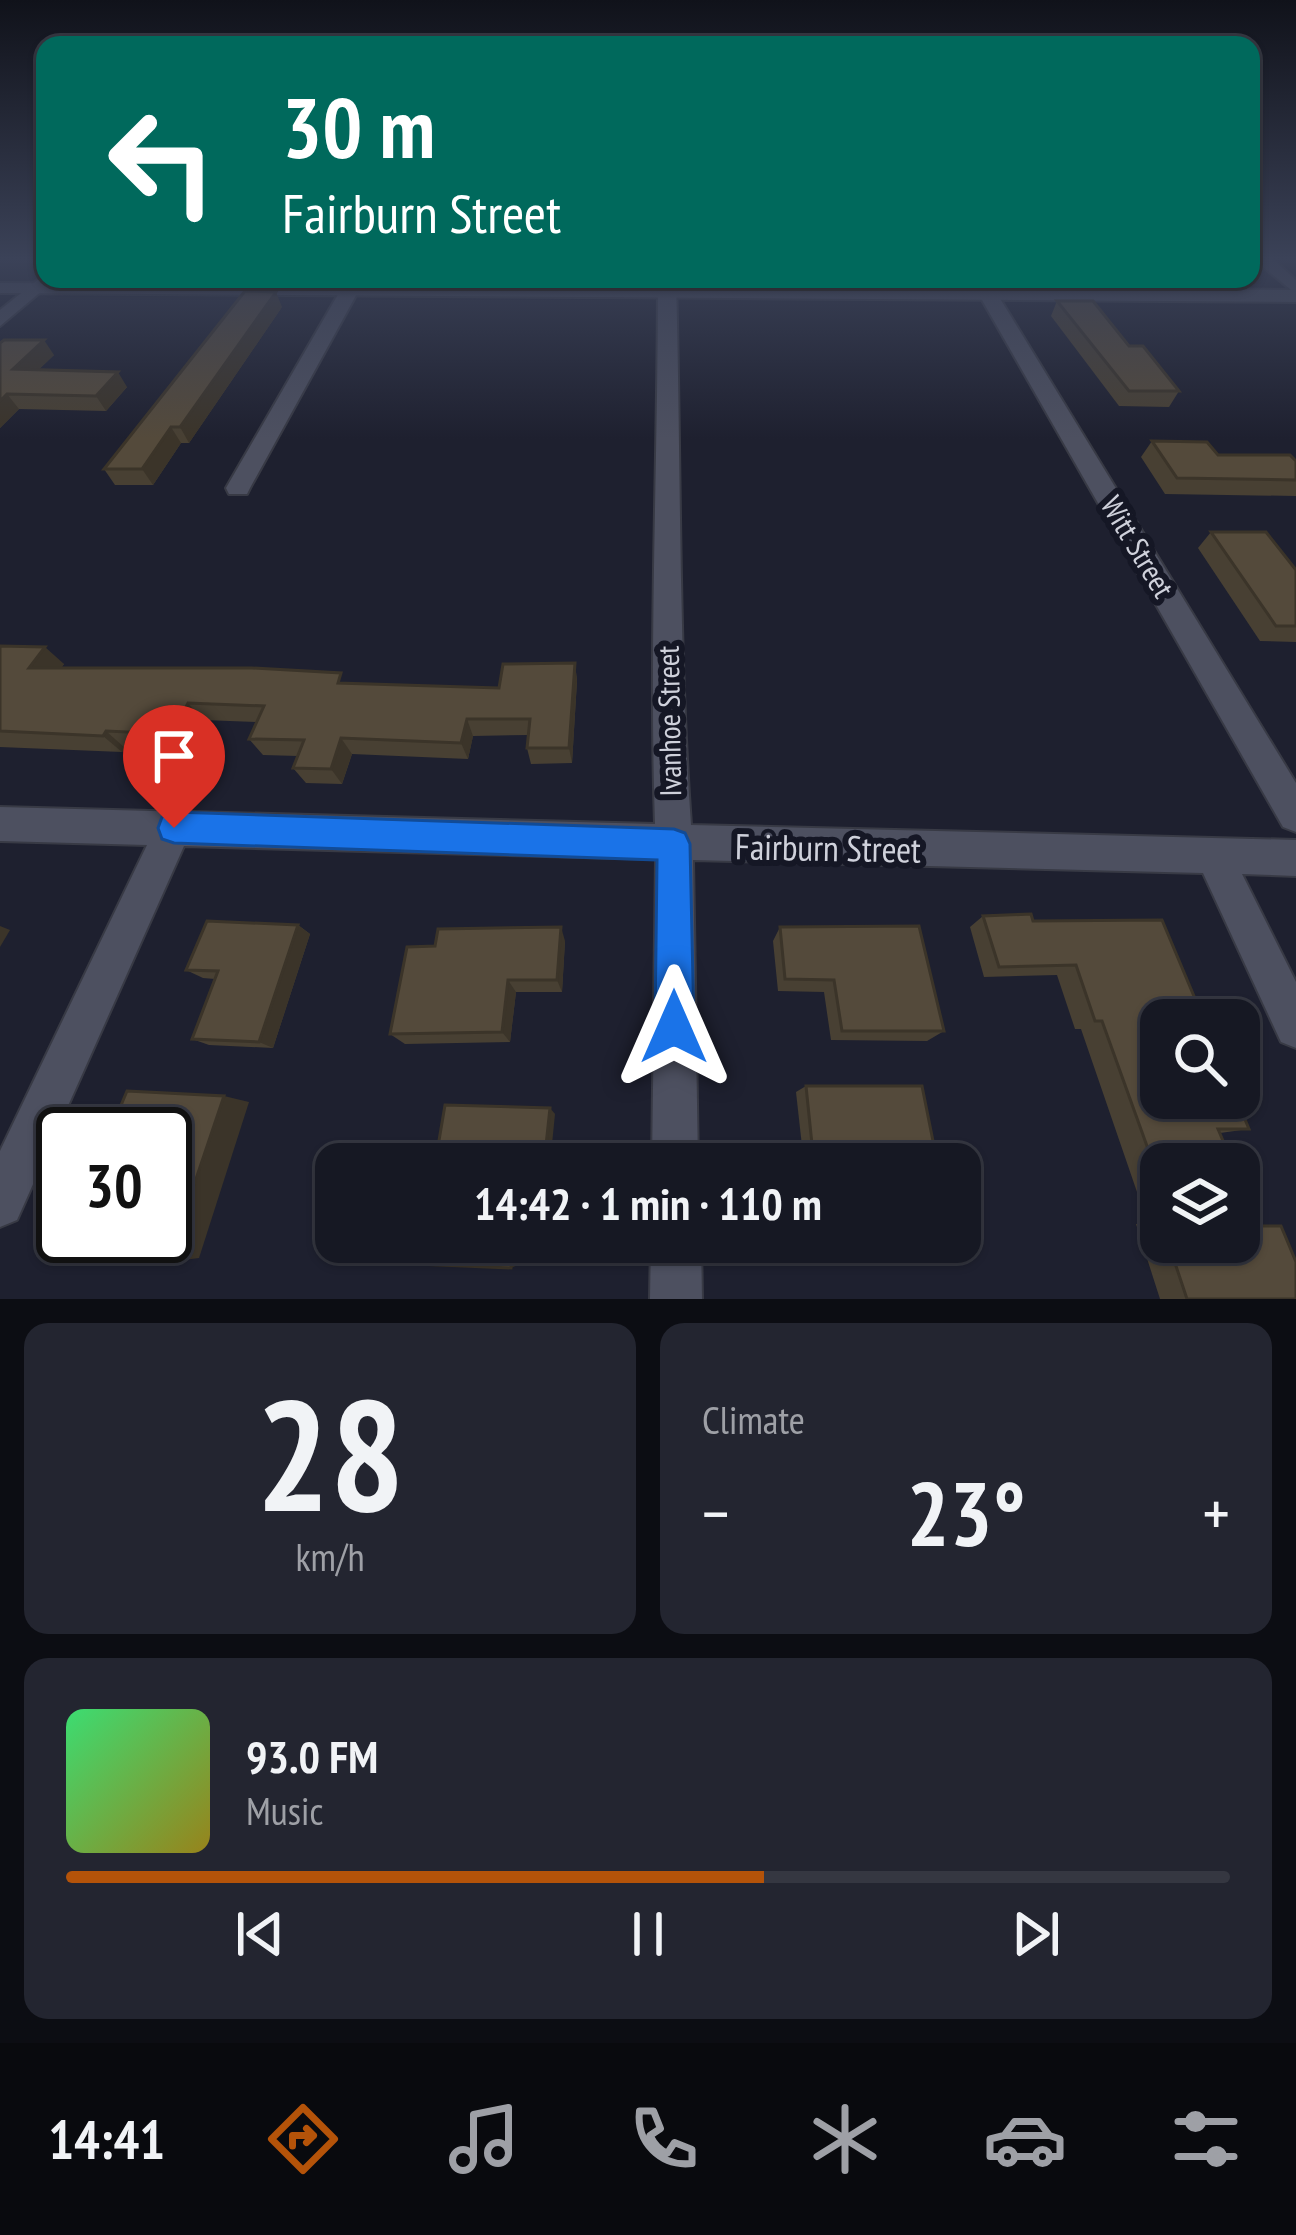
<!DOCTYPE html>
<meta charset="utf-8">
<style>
:root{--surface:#161823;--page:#232530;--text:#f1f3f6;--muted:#9ea0a6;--line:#353741;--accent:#b45309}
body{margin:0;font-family:"PT Sans Narrow",sans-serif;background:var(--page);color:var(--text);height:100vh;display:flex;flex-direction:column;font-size:45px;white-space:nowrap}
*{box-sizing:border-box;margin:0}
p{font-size:39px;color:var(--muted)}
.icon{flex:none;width:66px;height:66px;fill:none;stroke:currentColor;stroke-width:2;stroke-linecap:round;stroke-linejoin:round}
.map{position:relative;height:1299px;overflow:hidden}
.side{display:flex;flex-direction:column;gap:24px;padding:24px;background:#0c0d13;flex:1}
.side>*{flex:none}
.top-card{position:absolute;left:36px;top:36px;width:1224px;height:252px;border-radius:24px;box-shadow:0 3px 9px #0004,0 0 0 3px var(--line);background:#00695c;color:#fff;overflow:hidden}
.fabs{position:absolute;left:1140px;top:999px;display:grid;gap:24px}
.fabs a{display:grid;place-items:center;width:120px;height:120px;border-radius:24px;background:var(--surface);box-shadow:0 3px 9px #0004,0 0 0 3px var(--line);font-size:60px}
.speed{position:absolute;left:36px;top:1107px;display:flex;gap:24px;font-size:60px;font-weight:700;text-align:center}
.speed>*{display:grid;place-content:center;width:156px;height:156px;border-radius:50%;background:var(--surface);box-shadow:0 3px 9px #0004,0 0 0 3px var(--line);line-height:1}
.speed .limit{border:6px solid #111;border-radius:18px;background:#fff;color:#111}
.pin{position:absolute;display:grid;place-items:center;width:102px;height:102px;color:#fff;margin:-123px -51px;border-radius:50% 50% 50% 0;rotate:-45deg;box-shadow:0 0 12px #0007}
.pin .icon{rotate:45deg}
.me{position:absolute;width:132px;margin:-66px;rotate:0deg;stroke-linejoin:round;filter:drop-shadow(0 0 9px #0008)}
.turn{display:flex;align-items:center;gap:42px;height:252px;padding:0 48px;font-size:54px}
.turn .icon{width:156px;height:156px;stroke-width:2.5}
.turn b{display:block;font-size:84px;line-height:102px}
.big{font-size:90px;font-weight:700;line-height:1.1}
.side .tile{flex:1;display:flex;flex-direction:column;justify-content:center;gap:18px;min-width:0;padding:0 42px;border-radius:24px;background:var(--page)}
.side .dial{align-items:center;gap:0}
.dial b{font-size:156px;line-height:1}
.song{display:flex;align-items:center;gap:36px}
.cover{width:144px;height:144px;border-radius:18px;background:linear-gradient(135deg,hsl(140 70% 55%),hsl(50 70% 35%))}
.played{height:12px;border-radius:6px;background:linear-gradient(90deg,var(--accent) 60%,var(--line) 60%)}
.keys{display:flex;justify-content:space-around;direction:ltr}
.heat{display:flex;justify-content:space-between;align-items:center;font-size:66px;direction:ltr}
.side .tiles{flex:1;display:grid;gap:24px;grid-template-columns:1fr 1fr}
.tile:last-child{grid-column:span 2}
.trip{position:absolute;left:315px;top:1143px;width:666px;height:120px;border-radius:24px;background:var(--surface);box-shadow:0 3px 9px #0004,0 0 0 3px var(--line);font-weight:700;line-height:120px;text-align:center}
.tab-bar{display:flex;height:192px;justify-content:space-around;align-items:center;background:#090a0e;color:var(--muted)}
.tab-bar .icon{width:84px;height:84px}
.tab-bar .current{color:var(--accent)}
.tab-bar b{font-size:54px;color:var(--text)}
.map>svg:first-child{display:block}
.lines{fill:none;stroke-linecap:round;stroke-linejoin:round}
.street-casing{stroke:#383a45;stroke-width:4}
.secondary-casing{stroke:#383a45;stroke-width:4}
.street{fill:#4d5060;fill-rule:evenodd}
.secondary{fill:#4d5060;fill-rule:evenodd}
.wall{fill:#484033}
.shaded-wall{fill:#3b3429}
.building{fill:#544a3b;stroke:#3b3429;stroke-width:3}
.route{fill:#1a73e8;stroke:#114b97;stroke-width:3}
.labels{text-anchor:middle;stroke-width:12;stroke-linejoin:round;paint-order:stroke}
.street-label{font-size:30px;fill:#cfd1db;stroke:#151725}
.near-street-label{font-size:36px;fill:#cfd1db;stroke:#151725}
</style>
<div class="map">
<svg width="1296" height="1299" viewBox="0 0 1296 1299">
<rect width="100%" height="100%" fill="#1e202f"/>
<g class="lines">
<!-- street casing -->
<g class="street-casing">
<g id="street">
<path d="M 1251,257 L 1270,257 L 1296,280 L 1296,294 Z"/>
<path d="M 45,274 L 45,279 L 56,279 L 0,326 L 0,310 Z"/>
<path d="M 347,279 L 365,279 L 250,488 L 247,494 L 229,494 L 226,488 Z"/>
<path d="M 658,279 L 676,279 C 681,461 678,643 691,825 L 1296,840 L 1296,876 L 1242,874 L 1296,982 L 1296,1048 L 1281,1042 L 1203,873 L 693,860 L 698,1164 L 652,1164 L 656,859 L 184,846 L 17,1220 L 0,1227 L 0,1151 L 147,845 L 0,841 L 0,807 L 655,824 C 649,643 658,461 658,279 Z"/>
<path d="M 970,279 L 988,279 L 1296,783 L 1296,832 L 1283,827 Z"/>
<path d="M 651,1242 L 701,1242 L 702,1299 L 650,1299 Z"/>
</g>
</g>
<!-- secondary casing -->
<g class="secondary-casing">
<path id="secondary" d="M 0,283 L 1296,290 L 1296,302 L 0,293 Z"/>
</g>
<!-- street -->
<use href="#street" class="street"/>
<!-- secondary -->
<use href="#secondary" class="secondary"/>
</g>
<!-- wall -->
<g class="wall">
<path d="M 1057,301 L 1129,346 L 1179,391 L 1169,407 L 1119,406 L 1051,316 Z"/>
<path d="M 282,307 L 189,443 L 181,443 L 153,485 L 115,485 L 104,469 Z"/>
<path d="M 0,343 L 54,355 L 38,370 L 127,387 L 106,411 L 19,409 L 0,428 Z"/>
<path d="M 1152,441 L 1218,455 L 1296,461 L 1296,496 L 1165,494 L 1141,457 Z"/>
<path d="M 1211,532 L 1296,570 L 1296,642 L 1260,641 L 1198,548 Z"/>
<path d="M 0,646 L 64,664 L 61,668 L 347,683 L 499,688 L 575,663 L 577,681 L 572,763 L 531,764 L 527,748 L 528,735 L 473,736 L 468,759 L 352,754 L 342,784 L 306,783 L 293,768 L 298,756 L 263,755 L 249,739 L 257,722 L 203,720 L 188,750 L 125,748 L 122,752 L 0,747 Z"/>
<path d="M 983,916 L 1033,921 L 1249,1129 L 1220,1133 L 1161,1164 L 1161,1242 L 1239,1242 L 1258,1225 L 1296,1299 L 1160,1299 L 1136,1224 L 1148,1224 L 1081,1029 L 1075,1029 L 1057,975 L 984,977 L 970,927 Z"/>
<path d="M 298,925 L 310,934 L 273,1048 L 209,1045 L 192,1039 L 215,979 L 203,978 L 186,970 Z"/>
<path d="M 780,927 L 944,1031 L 927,1041 L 831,1040 L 824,992 L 778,991 L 773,941 Z"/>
<path d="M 565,941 L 562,992 L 516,992 L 510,1042 L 405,1044 L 390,1034 Z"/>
<path d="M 806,1086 L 934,1146 L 957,1164 L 804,1164 L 796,1092 Z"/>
</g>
<!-- shaded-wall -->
<g class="shaded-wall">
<path d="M 276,292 L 282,307 L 189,443 L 180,427 Z"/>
<path d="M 44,340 L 54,355 L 24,384 L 13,369 Z"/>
<path d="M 118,372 L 127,387 L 106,411 L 96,396 Z"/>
<path d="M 7,394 L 19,409 L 0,428 L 0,401 Z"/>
<path d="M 171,427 L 181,443 L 153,485 L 142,469 Z"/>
<path d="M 45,647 L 64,664 L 49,686 L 29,668 Z"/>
<path d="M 575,663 L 577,681 L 572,763 L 569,748 Z"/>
<path d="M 188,703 L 203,720 L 188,750 L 172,734 Z"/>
<path d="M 467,719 L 473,736 L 468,759 L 461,743 Z"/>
<path d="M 106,731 L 125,748 L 122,752 L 103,736 Z"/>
<path d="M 341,738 L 352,754 L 342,784 L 331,769 Z"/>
<path d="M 298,925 L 310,934 L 273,1048 L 259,1042 Z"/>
<path d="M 0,926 L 10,930 L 0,947 Z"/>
<path d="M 561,927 L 565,941 L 562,992 L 557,980 Z"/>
<path d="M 508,980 L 516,992 L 510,1042 L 502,1032 Z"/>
<path d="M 224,1096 L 249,1102 L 199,1258 L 168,1262 Z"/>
<path d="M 550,1108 L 555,1114 L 550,1164 L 544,1164 Z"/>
<path d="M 514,1242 L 522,1242 L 520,1264 L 511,1268 Z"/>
</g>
<!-- building -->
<g class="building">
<path d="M 245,291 L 276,292 L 180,427 L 171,427 L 142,469 L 104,469 Z"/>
<path d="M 1057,301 L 1093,301 L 1129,346 L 1143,346 L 1179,391 L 1129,391 Z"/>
<path d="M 4,340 L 44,340 L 13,369 L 118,372 L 96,396 L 7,394 L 0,401 L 0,343 Z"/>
<path d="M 1152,441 L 1207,442 L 1218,455 L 1290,455 L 1296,461 L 1296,480 L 1177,478 Z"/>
<path d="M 1211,532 L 1266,532 L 1296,570 L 1296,626 L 1276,626 Z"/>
<path d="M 0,646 L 45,647 L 29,668 L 252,668 L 341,673 L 338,683 L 499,688 L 503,664 L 575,663 L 569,748 L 527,748 L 530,719 L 467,719 L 461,743 L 341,738 L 331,769 L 293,768 L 304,740 L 249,739 L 264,706 L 188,703 L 172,734 L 106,731 L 103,736 L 0,731 Z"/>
<path d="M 1031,914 L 1033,921 L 1162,920 L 1204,1020 L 1161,1020 L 1161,1098 L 1236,1098 L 1249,1129 L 1218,1129 L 1233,1164 L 1161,1164 L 1161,1185 L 1102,1021 L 1095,1021 L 1076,965 L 999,967 L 983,916 Z"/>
<path d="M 207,921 L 298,925 L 259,1042 L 192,1039 L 218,971 L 186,970 Z"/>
<path d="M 919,926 L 944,1031 L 842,1031 L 834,980 L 785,979 L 780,927 Z"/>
<path d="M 561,927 L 557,980 L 508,980 L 502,1032 L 390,1034 L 407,947 L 435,946 L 438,929 Z"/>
<path d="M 806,1086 L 922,1086 L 934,1146 L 953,1146 L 957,1164 L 814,1164 Z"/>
<path d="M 127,1091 L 224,1096 L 168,1262 L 78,1258 L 87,1236 L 165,1236 L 165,1134 L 109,1134 Z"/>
<path d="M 445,1105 L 550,1108 L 544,1164 L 435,1164 Z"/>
<path d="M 960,1179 L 974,1246 L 873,1245 L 872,1242 L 960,1242 Z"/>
<path d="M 1239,1179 L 1258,1226 L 1281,1226 L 1296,1262 L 1296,1299 L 1187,1299 L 1168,1242 L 1239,1242 Z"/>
<path d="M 422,1242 L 514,1242 L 511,1268 L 418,1264 Z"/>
</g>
<!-- sky -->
<linearGradient id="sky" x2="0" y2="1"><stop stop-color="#10121a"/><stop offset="0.59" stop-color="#3b4258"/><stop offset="1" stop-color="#3b4258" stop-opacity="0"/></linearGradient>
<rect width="1296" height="439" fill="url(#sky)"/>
<!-- route -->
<path class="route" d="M 174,812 L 674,829 L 685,833 L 690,844 L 694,1027 L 688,1041 L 674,1046 L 661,1041 L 655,1027 L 657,860 L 174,843 L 162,839 L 158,828 L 162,817 Z"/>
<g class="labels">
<!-- street labels -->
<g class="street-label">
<text transform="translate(1137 547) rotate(59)" y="10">Witt Street</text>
<text transform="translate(670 721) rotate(-91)" y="10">Ivanhoe Street</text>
</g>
<!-- near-street labels -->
<g class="near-street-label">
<text transform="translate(828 848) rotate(1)" y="13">Fairburn Street</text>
</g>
</g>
</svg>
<div class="fabs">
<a><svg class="icon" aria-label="search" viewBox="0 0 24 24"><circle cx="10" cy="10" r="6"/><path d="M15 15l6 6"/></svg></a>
<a><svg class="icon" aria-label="layers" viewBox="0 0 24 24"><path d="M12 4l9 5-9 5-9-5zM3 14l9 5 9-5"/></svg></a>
</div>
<div class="speed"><div class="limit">30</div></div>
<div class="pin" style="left:174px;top:828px;background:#d93025"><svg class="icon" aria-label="arrive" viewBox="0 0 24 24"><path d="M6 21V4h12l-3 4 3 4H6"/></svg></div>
<svg class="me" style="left:674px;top:1027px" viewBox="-20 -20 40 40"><path d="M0-17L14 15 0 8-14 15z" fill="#1a73e8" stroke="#fff" stroke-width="4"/></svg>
<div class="trip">14:42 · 1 min · 110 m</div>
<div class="top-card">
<div class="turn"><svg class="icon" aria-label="left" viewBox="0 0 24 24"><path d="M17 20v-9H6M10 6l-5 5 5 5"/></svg><div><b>30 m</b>Fairburn Street</div></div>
</div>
</div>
<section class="side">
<div class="tiles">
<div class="tile dial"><b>28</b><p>km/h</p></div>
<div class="tile"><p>Climate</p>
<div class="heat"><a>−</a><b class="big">23°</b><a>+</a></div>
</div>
<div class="tile">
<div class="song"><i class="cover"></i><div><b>93.0 FM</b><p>Music</p></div></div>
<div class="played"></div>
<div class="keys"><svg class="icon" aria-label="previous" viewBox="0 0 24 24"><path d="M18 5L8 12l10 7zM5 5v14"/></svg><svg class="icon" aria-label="pause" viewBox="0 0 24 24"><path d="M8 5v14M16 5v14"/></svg><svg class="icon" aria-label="next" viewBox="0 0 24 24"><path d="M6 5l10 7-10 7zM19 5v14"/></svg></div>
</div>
</div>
</section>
<nav class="tab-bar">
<b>14:41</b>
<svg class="icon current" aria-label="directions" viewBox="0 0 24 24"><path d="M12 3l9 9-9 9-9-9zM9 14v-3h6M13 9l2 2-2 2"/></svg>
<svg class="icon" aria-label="music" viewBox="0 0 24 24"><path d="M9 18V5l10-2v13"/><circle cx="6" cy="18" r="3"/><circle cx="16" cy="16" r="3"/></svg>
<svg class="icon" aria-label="phone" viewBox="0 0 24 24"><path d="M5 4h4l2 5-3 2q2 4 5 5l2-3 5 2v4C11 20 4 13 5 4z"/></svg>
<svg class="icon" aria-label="climate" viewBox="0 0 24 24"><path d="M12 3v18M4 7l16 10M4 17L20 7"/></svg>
<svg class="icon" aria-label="car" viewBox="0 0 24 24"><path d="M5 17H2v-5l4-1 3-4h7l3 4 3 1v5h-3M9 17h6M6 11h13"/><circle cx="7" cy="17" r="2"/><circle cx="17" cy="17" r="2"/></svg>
<svg class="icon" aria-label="filters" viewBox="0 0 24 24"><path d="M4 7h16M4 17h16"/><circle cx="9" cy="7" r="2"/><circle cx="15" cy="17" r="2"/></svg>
</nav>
